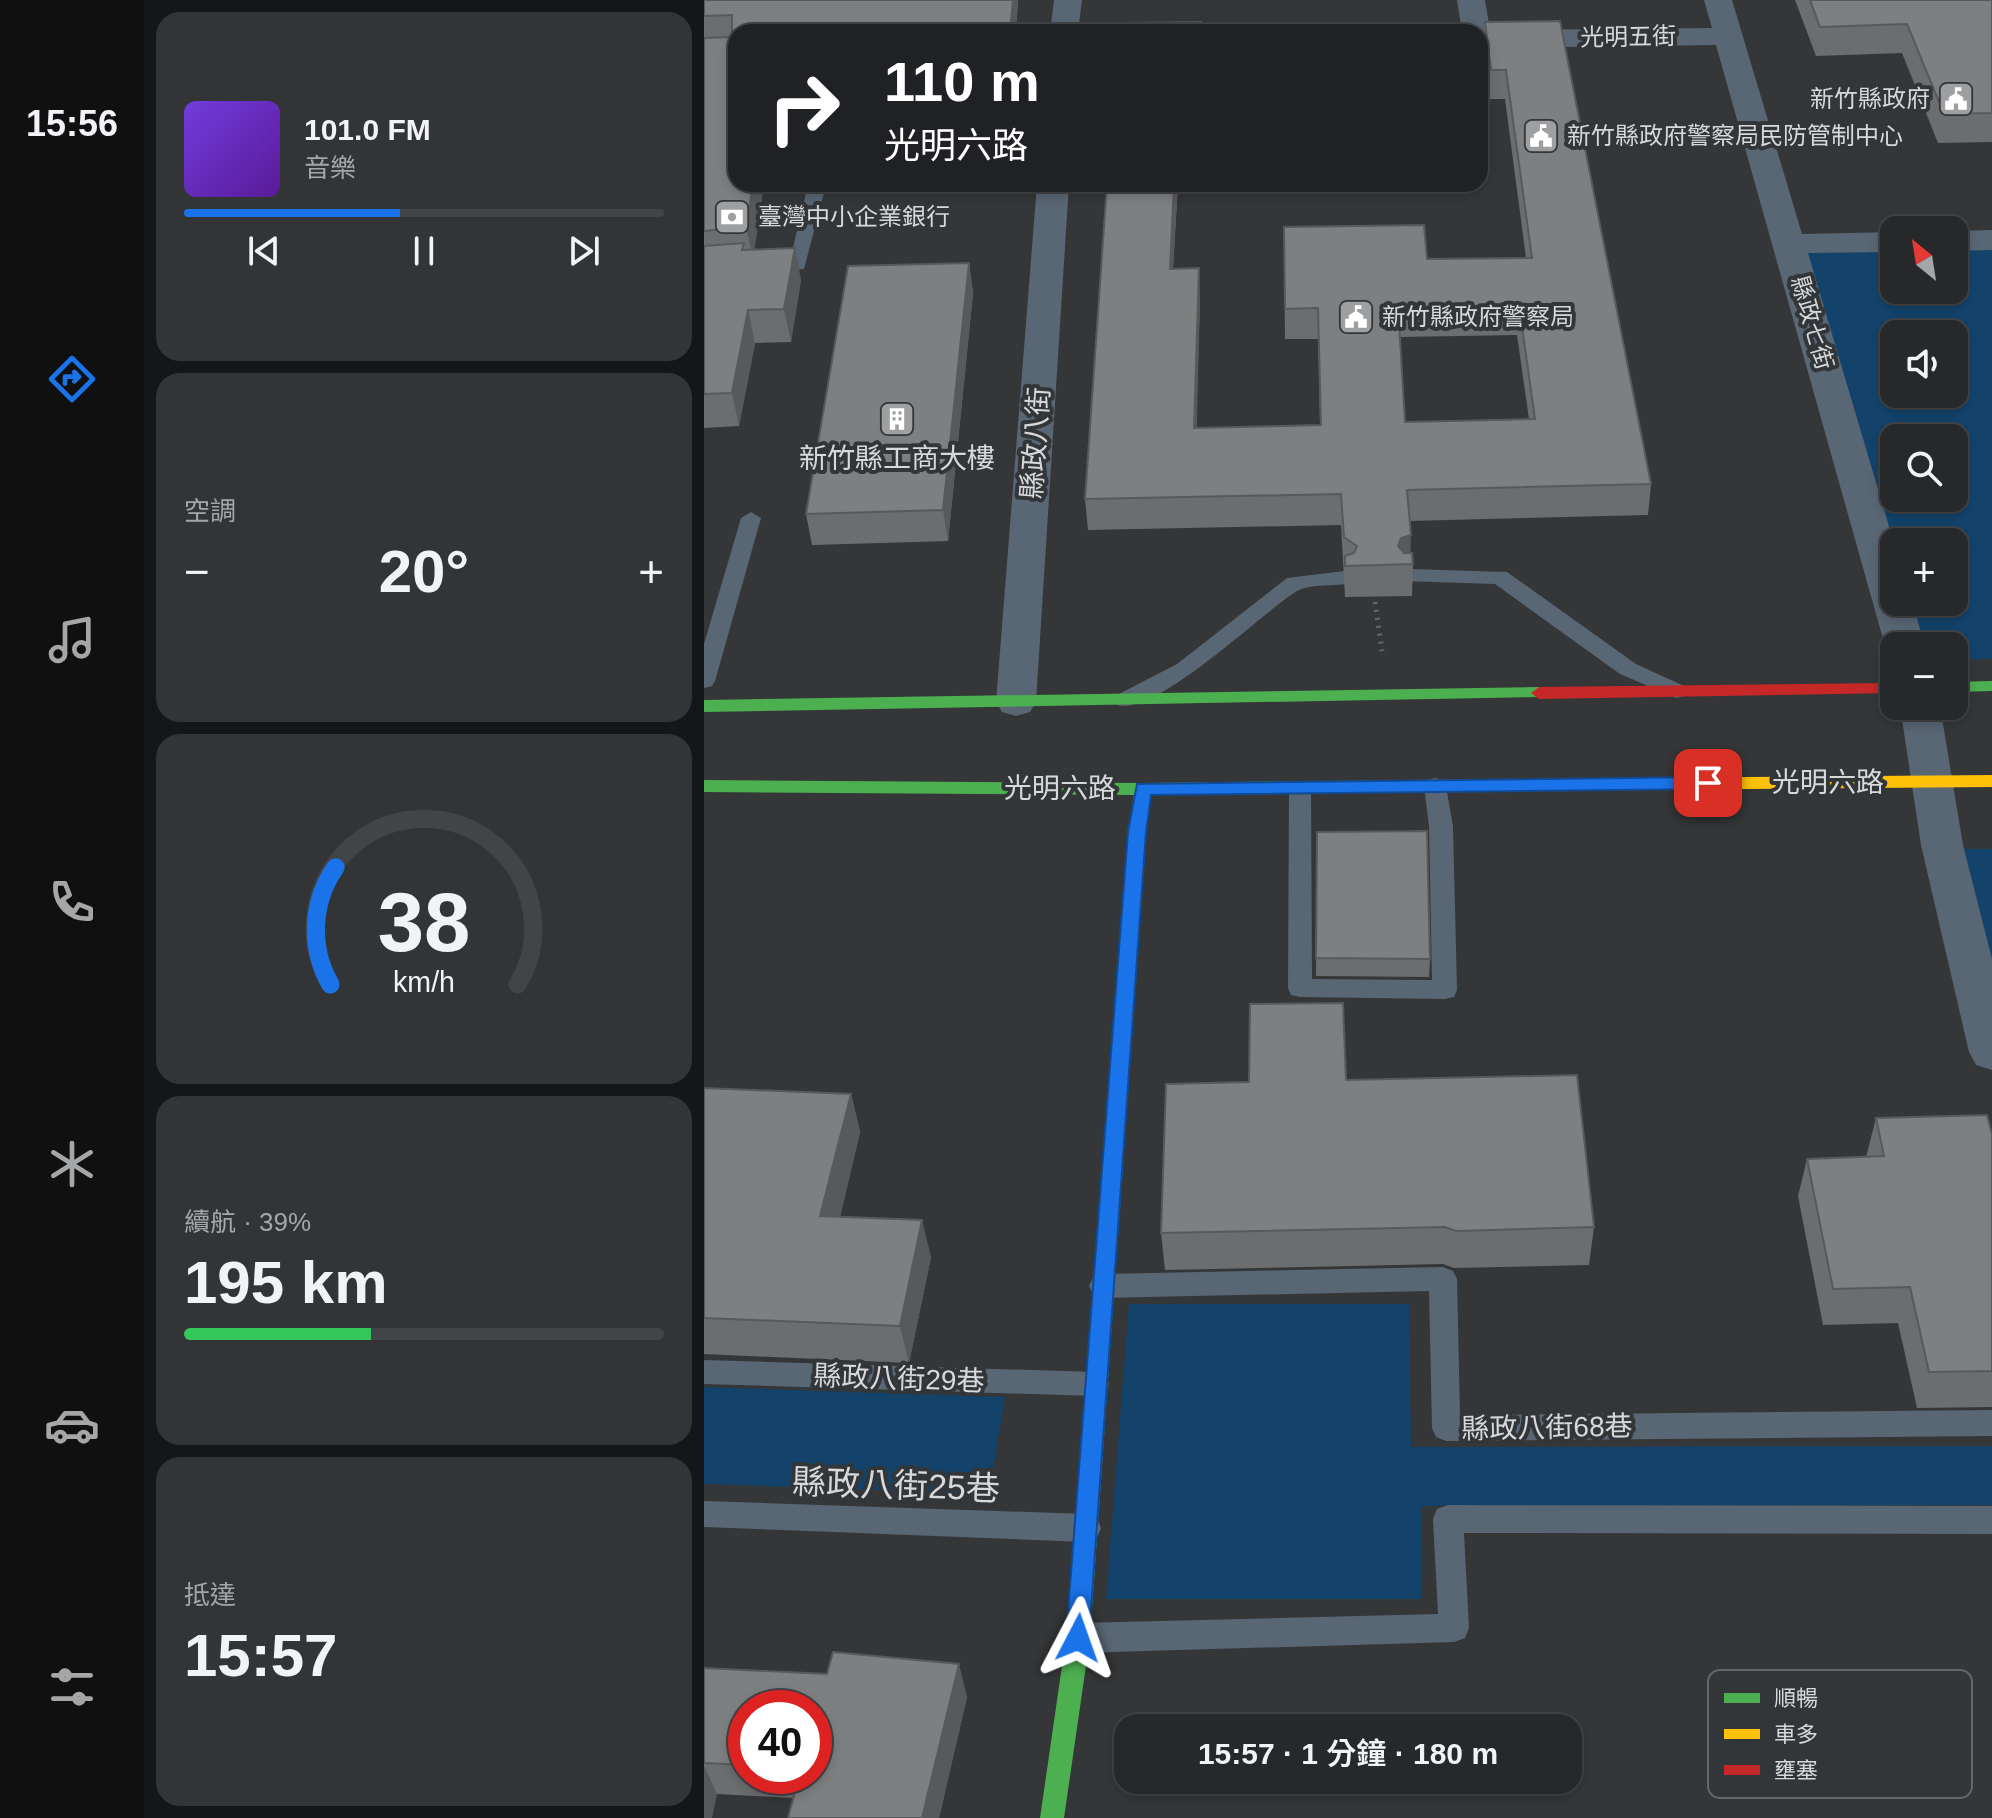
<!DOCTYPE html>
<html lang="zh-TW">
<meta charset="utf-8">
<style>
:root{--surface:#27282a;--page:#333436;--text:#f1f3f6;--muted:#a4a6a8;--line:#434447;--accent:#1a73e8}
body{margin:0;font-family:Helvetica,"Noto Sans TC",sans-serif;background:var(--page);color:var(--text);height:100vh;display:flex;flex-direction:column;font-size:30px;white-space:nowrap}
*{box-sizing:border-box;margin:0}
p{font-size:26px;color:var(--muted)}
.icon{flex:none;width:44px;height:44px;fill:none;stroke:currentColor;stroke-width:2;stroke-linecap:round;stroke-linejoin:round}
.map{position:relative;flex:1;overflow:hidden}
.details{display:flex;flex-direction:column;gap:12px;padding:12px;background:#151617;width:560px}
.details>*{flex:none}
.hud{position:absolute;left:24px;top:24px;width:760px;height:168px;border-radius:24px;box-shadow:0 4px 12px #0003,0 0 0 2px var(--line);background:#202124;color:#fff;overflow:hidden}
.needle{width:52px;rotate:330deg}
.controls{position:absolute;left:1176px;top:216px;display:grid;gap:16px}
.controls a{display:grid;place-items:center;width:88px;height:88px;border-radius:16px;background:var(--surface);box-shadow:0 4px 12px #0003,0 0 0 2px var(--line);font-size:40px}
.speed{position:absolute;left:24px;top:1690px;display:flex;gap:16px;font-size:40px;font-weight:700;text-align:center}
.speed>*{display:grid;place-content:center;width:104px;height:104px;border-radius:50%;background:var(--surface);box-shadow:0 4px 12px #0003,0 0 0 2px var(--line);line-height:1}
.speed .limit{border:12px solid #d22;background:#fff;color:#111}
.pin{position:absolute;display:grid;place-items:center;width:68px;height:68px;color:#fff;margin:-34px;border-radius:16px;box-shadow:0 4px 12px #0006}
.me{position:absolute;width:88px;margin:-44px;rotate:4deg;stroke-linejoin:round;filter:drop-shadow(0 0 6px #0008)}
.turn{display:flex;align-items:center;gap:28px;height:168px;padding:0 24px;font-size:36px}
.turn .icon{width:104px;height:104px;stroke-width:2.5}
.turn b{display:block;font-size:56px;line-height:68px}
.big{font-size:60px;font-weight:600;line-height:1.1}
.details .card{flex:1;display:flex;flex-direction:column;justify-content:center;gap:12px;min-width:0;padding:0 28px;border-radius:24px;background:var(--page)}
.details .dial{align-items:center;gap:0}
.dial svg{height:208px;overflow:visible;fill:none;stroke:var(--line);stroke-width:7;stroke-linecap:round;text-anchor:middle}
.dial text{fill:var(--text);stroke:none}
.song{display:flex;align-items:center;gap:24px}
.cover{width:96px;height:96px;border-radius:12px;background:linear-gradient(135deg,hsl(260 70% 55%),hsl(270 70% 35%))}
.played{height:8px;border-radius:4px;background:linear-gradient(90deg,var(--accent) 45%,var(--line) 45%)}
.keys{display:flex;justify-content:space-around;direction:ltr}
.heat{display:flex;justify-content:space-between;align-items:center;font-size:44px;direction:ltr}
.charge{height:12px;border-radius:6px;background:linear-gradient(90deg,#34c759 39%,var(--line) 0)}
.trip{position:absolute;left:410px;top:1714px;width:468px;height:80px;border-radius:24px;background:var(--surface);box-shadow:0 4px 12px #0003,0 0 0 2px var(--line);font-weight:600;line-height:80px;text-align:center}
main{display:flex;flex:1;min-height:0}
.dock{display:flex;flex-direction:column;width:144px;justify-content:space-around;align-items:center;background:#101011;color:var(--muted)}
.dock .icon{width:56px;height:56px}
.dock .on{color:var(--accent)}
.dock b{font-size:36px;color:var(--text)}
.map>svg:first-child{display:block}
.green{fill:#13436b;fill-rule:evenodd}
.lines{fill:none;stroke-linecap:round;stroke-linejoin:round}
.path{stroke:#616a73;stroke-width:5;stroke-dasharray:2 6;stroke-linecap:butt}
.lane{fill:#596674;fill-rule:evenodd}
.street{fill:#596674;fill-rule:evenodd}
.fast{fill:#4caf50;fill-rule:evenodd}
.slow{fill:#ffc107;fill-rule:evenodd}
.jam{fill:#c62828;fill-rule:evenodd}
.wall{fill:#6c6d6f;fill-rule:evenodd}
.shaded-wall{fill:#58595a}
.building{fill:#7d7f81;stroke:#58595a;stroke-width:2;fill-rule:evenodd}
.route{fill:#1a73e8;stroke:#114b97;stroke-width:2}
.labels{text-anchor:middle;stroke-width:8;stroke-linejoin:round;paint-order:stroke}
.far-street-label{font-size:24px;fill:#d6d8da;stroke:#333639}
.far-poi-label{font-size:24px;fill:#d6d8da;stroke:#333639;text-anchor:start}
.street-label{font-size:28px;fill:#d6d8da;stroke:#333639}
.poi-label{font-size:28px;fill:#d6d8da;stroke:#333639}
.near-street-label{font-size:34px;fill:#d6d8da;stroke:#333639}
.key{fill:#333639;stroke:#646769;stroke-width:2}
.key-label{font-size:22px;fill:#d6d8da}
</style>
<main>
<nav class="dock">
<b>15:56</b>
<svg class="icon on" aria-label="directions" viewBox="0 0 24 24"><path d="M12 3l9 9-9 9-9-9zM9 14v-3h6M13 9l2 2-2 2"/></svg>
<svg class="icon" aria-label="music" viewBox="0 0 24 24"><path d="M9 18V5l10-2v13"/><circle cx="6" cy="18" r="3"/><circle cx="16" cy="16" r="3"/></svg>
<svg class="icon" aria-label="phone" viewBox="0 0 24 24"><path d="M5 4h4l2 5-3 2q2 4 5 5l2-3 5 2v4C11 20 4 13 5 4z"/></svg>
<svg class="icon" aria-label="climate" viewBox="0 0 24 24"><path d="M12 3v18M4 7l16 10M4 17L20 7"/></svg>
<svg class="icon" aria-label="car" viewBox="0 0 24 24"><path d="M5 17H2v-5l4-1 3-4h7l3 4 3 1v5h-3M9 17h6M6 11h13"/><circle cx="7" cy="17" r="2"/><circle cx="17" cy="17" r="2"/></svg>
<svg class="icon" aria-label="filters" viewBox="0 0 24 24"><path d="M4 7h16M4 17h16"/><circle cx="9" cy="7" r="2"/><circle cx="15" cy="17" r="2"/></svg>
</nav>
<section class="details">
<div class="card">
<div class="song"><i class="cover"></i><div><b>101.0 FM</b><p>音樂</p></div></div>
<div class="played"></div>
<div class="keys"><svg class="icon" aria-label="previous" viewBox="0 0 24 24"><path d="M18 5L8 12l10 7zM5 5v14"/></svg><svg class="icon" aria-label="pause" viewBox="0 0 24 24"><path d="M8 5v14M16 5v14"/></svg><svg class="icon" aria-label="next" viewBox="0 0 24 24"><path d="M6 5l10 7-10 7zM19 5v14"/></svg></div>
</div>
<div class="card"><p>空調</p>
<div class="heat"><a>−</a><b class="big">20°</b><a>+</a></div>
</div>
<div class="card dial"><svg viewBox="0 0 100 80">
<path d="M14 69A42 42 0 1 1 86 69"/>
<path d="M14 69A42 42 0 0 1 16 24" stroke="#1a73e8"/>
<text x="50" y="56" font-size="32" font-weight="700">38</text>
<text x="50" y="72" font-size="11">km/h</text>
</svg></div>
<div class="card"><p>續航 · 39%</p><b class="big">195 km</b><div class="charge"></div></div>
<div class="card"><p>抵達</p><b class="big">15:57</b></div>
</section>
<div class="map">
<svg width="1288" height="1818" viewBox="0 0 1288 1818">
<rect width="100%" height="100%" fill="#343638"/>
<!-- green -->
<g class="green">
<path d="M 1288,240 L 1288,659 L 1250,660 L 1250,646 L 1201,646 L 1085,244 L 1190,242 L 1190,290 L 1250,290 L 1250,241 ZM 1190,334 L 1250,334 L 1250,394 L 1190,394 ZM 1190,438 L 1250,438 L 1250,498 L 1190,498 ZM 1190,542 L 1250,542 L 1250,602 L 1190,602 Z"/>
<path d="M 1255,849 L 1288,849 L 1288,983 Z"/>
<path d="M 425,1304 L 705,1304 L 707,1447 L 1288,1446 L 1288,1505 L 717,1506 L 717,1599 L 402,1599 Z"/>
<path d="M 0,1387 L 301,1397 L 285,1494 L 0,1484 Z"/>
</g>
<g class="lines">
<!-- path -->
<path class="path" d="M 671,602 L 678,651"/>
<!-- lane -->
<g class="lane">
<path d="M 113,184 L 121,189 L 100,269 L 0,276 L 0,266 L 86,260 L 103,189 Z"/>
<path d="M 47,512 L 57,518 L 11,681 L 8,686 L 0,688 L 0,644 L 37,518 Z"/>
<path d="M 706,569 L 803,572 L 932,664 L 980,686 L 983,691 L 980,696 L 972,698 L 916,674 L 791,584 L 699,581 L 696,576 L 699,571 Z"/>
<path d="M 640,571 L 650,578 L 647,583 C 631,587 607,583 593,591 C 557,613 453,716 413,705 L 410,700 L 413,695 L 473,664 L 583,578 Z"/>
<path d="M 731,778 L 739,780 L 742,786 L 749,826 L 753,990 L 750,997 L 741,999 L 596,997 L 587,995 L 584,988 L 585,788 L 588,782 L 604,782 L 607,788 L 608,979 L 728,980 L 725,826 L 720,786 L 723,780 Z"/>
<path d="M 739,1267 L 749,1271 L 753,1279 L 756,1415 L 1288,1410 L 1288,1436 L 742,1441 L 732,1437 L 728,1428 L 725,1291 L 399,1298 L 389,1294 L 385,1286 L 389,1278 L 399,1274 Z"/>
<path d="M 0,1360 L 391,1372 L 401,1375 L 405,1384 L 401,1393 L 391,1396 L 0,1384 Z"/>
<path d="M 0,1501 L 382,1514 L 393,1518 L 397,1528 L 393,1538 L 382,1542 L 0,1527 Z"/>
<path d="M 744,1505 L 1288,1506 L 1288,1534 L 760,1533 L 765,1628 L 761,1638 L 750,1642 L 374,1653 L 363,1648 L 359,1638 L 363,1628 L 374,1623 L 734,1614 L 729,1519 L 733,1509 Z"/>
</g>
<!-- street -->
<g class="street">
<path d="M 350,0 L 378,0 L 374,32 L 346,32 Z"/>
<path d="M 753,0 L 781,0 L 786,30 L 1008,28 L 1000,0 L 1028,0 L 1098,234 L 1190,232 L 1190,252 L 1104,253 L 1190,543 L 1190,602 L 1208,602 L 1221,646 L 1190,646 L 1190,656 L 1181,646 L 1012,45 L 776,48 L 776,32 L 758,32 Z"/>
<path d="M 333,184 L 365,184 L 332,702 L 326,712 L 312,716 L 298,712 L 292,702 Z"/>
<path d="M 1288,230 L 1288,250 L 1250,251 L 1250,231 Z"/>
<path d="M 1196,706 L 1236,706 L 1259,845 L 1288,959 L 1288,1070 L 1272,1065 L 1265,1052 L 1217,845 Z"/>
</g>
<!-- fast -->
<g class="fast">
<path d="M 1288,681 L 1288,691 L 1250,692 L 1250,682 Z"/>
<path d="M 835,687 L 841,689 L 843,693 L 841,697 L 0,712 L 0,700 Z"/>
<path d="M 0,780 L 439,783 L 711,780 L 720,786 L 711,792 L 447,795 L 442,832 L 386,1638 L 360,1818 L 336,1818 L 362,1638 L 424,832 L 430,795 L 0,792 Z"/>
</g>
<!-- slow -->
<path class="slow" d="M 1288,775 L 1288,787 L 711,792 L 702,786 L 711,780 Z"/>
<!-- jam -->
<path class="jam" d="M 1190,683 L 1190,693 L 835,699 L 827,693 L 835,687 Z"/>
</g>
<!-- wall -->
<g class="wall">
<path d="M 0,0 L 314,0 L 312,32 L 32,32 L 60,184 L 50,249 L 97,280 L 87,342 L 51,343 L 35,426 L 0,428 Z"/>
<path d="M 1091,0 L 1288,0 L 1288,142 L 1234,143 L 1198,53 L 1112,56 Z"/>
<path d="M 856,21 L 947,484 L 944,515 L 705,521 L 706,553 L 709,564 L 708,596 L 641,597 L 637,525 L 384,530 L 381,499 L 403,184 L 474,184 L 469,269 L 496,299 L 492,428 L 616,425 L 614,339 L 581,339 L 580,227 L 723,259 L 822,258 L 801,99 L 786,99 L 780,51 L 781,22 ZM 813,335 L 825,419 L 701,422 L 696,337 Z"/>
<path d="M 265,263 L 269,293 L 244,541 L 108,545 L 102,514 Z"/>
<path d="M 613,832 L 726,959 L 725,977 L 612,976 Z"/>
<path d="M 642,1080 L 890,1227 L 885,1265 L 750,1268 L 739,1264 L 461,1270 L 457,1233 Z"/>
<path d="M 0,1088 L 147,1094 L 156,1132 L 136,1217 L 227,1257 L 205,1363 L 0,1354 Z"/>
<path d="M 1172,1118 L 1288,1135 L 1288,1407 L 1213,1408 L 1194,1323 L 1119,1325 L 1094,1196 L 1103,1159 L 1162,1157 Z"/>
<path d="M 0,1668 L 263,1697 L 235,1818 L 84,1818 L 89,1798 L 13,1794 L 0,1818 ZM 42,1708 L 110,1776 L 42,1776 Z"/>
</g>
<!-- shaded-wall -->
<g class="shaded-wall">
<path d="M 309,0 L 314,0 L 312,32 L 306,32 Z"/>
<path d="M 49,184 L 60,184 L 49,260 L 42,227 Z"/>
<path d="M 470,184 L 474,184 L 467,299 L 466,269 Z"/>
<path d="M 91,248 L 97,280 L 87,342 L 80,309 Z"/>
<path d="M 265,263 L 269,293 L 244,541 L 239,510 Z"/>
<path d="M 495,268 L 496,299 L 492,459 L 490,428 Z"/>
<path d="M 44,310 L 51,343 L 35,426 L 28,393 Z"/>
<path d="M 707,535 L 706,564 L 694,546 L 697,538 Z"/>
<path d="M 147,1094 L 156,1132 L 127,1254 L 116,1216 Z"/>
<path d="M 218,1220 L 227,1257 L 205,1363 L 196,1326 Z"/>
<path d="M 255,1664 L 263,1697 L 235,1818 L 218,1818 Z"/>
<path d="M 0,1766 L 13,1794 L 8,1818 L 0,1818 Z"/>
</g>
<!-- building -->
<g class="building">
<path d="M 0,0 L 309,0 L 306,32 L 32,32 L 32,184 L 49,184 L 42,227 L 0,231 L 0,38 L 28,37 L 28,15 L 0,16 Z"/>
<path d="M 1106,0 L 1288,0 L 1288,113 L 1240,114 L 1203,24 L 1116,27 Z"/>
<path d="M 856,21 L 947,484 L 703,490 L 707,535 L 697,538 L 694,546 L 700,553 L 708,553 L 709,564 L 641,566 L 641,556 L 650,553 L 653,546 L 640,537 L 637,494 L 381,499 L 403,184 L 470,184 L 466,269 L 495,268 L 490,428 L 617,425 L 614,308 L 581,309 L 580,227 L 720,225 L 723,259 L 828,258 L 802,70 L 787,70 L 781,22 ZM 815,305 L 831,419 L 701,422 L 694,307 Z"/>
<path d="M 497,22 L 497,32 L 414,32 L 415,23 Z"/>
<path d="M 40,243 L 38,250 L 91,248 L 80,309 L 44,310 L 28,393 L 0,394 L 0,246 Z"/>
<path d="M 265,263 L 239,510 L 102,514 L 144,266 Z"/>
<path d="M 723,831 L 726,959 L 612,958 L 613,832 Z"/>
<path d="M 639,1003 L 642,1080 L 873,1075 L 890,1227 L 752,1231 L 741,1227 L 457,1233 L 462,1084 L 545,1082 L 546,1004 Z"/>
<path d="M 0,1088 L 147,1094 L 116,1216 L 218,1220 L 196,1326 L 0,1318 Z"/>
<path d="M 1283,1115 L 1288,1135 L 1288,1371 L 1225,1372 L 1206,1287 L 1129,1289 L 1103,1159 L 1180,1156 L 1172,1118 Z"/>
<path d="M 129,1652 L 255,1664 L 218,1818 L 84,1818 L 95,1776 L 110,1776 L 110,1708 L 42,1708 L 42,1765 L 0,1763 L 0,1668 L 123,1674 Z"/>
</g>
<!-- route -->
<path class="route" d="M 1004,777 L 1012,783 L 1004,789 L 447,795 L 442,832 L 385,1638 L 382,1646 L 374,1649 L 365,1646 L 362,1638 L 424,832 L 433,784 Z"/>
<!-- icons -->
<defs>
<g id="civic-square" transform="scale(1.8)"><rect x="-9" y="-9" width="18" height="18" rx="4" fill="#9d9fa1" stroke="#333639"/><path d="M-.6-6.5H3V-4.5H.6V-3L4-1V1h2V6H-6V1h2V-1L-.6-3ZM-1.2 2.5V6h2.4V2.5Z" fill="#fff"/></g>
<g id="bank-square" transform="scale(1.8)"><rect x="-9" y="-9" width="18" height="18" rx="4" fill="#9d9fa1" stroke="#333639"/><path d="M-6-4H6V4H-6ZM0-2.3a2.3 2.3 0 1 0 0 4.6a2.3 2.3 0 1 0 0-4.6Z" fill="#fff"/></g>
<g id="building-square" transform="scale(1.8)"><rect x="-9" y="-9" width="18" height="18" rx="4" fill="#9d9fa1" stroke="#333639"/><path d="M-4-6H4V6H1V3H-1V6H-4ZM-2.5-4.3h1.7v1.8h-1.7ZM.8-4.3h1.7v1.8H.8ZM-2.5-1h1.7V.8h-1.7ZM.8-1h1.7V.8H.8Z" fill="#fff"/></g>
</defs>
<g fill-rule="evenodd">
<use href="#civic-square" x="1252" y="99"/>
<use href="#civic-square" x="837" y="136"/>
<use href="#bank-square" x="28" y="217"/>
<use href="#civic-square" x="652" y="317"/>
<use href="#building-square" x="193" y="419"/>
</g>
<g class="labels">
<!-- far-street labels -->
<g class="far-street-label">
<text transform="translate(924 37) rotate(-1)" y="8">光明五街</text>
<text transform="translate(1108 323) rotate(74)" y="8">縣政七街</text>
</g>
<!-- far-poi labels -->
<g class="far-poi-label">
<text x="1226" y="107" text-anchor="end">新竹縣政府</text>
<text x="863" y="144">新竹縣政府警察局民防管制中心</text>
<text x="54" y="225">臺灣中小企業銀行</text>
<text x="678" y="325">新竹縣政府警察局</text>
</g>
<!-- street labels -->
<g class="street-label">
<text transform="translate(331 443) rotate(-86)" y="10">縣政八街</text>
<text x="1124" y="792">光明六路</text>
<text x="356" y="798">光明六路</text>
<text transform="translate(195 1378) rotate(2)" y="10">縣政八街29巷</text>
<text transform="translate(843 1427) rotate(-1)" y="10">縣政八街68巷</text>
</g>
<!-- poi labels -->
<g class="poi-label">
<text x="193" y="468">新竹縣工商大樓</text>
</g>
<!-- near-street labels -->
<g class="near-street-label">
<text transform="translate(192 1485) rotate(2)" y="12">縣政八街25巷</text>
</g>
</g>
<!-- legend -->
<rect x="1004" y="1670" width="264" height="128" rx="12" class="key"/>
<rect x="1020" y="1693" width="36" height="10" fill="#4caf50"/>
<rect x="1020" y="1729" width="36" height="10" fill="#ffc107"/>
<rect x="1020" y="1765" width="36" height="10" fill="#c62828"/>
<g class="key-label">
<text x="1070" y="1706">順暢</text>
<text x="1070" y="1742">車多</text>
<text x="1070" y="1778">壅塞</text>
</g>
</svg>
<div class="controls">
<a><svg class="needle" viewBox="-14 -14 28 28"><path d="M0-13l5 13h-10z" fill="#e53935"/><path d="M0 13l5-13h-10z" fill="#a4a6a8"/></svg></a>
<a><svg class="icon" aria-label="sound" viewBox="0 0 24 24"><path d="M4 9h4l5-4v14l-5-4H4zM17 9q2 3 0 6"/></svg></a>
<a><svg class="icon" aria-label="search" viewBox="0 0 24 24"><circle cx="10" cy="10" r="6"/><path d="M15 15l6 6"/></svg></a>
<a>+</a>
<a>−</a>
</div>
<div class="speed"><div class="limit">40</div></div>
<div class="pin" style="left:1004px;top:783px;background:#d93025"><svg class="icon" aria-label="arrive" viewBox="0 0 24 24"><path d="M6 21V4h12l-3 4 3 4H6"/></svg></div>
<svg class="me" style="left:374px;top:1638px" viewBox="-20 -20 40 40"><path d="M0-17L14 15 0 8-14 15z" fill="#1a73e8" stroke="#fff" stroke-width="4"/></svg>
<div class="trip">15:57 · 1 分鐘 · 180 m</div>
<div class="hud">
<div class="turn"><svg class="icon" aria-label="right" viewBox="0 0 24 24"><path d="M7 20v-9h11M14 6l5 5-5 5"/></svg><div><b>110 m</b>光明六路</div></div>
</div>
</div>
</main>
